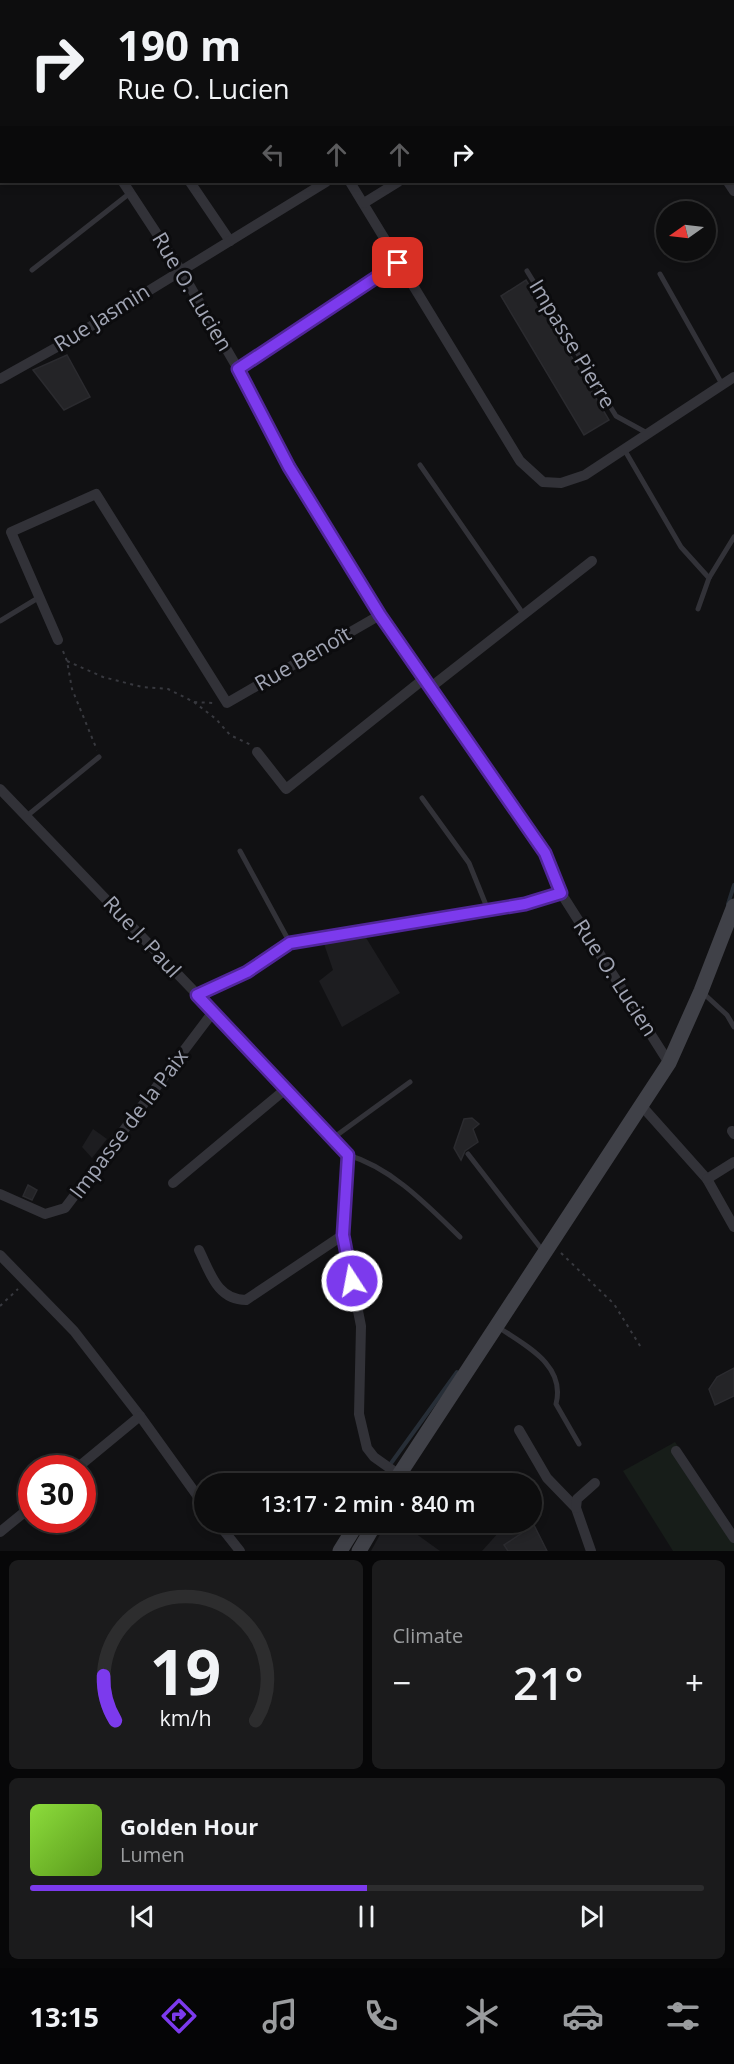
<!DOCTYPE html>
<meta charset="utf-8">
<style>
:root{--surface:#0d0d0e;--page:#1b1b1c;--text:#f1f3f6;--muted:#9a9c9e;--line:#2d2d2e;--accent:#7c3aed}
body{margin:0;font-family:"Open Sans",sans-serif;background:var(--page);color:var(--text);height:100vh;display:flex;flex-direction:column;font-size:22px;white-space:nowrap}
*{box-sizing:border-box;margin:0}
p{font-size:20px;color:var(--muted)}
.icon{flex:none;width:33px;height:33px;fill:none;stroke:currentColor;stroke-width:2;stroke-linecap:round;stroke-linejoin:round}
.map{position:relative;height:1551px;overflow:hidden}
.side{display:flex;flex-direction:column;gap:9px;padding:9px;background:#070708;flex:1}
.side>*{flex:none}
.banner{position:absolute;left:0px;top:0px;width:735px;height:183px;box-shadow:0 3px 9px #0003,0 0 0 2px var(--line);background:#0d0d0e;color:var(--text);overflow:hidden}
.needle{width:39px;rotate:256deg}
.fabs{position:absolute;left:656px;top:201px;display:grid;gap:12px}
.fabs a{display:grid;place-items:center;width:60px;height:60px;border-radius:50%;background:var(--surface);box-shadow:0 3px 9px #0003,0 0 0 2px var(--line);font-size:30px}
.speed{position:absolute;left:18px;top:1455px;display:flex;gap:12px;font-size:30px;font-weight:700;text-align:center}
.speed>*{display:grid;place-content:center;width:78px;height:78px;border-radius:50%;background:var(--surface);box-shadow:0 3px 9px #0003,0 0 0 2px var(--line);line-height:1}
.speed .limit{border:9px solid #d22;background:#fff;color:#111}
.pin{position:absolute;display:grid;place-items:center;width:51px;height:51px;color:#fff;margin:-26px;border-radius:12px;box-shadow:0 3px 9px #0006}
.me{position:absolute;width:66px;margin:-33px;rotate:349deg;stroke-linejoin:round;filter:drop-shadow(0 0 4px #0008)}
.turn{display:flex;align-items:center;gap:21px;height:126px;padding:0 18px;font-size:27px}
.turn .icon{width:78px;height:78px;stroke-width:2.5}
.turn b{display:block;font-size:42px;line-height:51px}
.lanes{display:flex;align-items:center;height:57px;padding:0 18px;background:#0003;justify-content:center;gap:30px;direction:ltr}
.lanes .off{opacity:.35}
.big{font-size:45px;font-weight:600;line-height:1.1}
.side .tile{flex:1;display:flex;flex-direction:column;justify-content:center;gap:9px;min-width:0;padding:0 21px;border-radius:9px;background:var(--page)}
.side .dial{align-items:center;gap:0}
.dial svg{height:156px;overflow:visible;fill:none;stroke:var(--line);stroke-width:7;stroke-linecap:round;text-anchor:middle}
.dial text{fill:var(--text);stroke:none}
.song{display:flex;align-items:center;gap:18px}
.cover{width:72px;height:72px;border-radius:9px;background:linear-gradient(135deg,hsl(90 70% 55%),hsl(90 70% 35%))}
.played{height:6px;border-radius:3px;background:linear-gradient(90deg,var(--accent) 50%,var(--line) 50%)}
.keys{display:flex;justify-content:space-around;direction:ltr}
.heat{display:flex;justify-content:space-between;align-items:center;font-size:33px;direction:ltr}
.side .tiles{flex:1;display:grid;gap:9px;grid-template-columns:1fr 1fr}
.tile:last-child{grid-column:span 2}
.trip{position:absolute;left:194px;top:1473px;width:348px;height:60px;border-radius:30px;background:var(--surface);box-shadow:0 3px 9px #0003,0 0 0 2px var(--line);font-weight:600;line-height:60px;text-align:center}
.tabs{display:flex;height:96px;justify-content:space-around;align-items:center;background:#050506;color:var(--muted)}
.tabs .icon{width:42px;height:42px}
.tabs .on{color:var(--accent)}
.tabs b{font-size:27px;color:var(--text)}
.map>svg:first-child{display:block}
.built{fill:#1d1d20}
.green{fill:#171d19}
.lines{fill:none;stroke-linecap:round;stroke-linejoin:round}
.stream{stroke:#272e37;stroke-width:4}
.building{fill:#242427;stroke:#2b2b2f;stroke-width:1.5}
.path{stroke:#38393f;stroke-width:2;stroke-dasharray:3 4.5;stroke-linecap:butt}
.service{stroke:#323238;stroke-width:5}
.minor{stroke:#323238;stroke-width:10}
.secondary{stroke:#404148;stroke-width:15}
.route-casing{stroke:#51269a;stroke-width:15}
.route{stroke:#7c3aed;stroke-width:10}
.labels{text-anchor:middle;stroke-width:6;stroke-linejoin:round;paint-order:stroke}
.street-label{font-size:21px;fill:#a1a5b4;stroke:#0c0c0e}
</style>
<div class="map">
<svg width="734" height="1551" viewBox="0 0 734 1551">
<rect width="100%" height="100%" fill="#111113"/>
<!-- built -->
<g class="built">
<path d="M 360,928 L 400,993 L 342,1027 L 319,981 L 333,970 L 322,938 Z"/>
<path d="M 93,1129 L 107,1139 L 92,1158 L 82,1147 Z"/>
<path d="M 387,1522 L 401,1523 L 440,1551 L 371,1551 Z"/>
<path d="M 508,1522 L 531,1523 L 546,1551 L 482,1551 Z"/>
</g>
<!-- green -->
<path class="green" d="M 675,1442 L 734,1530 L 734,1551 L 673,1551 L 623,1471 Z"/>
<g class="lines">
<!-- stream -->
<g class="stream">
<path d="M 728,904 L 734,885"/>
<path d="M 389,1466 L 457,1372"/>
</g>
</g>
<!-- building -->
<g class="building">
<path d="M 526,280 L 609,420 L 584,435 L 501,296 Z"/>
<path d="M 67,355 L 90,397 L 64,410 L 33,370 Z"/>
<path d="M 472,1118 L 479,1124 L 473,1129 L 478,1142 L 465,1151 L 461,1160 L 454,1148 L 464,1119 Z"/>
<path d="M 28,1185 L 37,1190 L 32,1200 L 23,1196 Z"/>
<path d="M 734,1368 L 734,1396 L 715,1405 L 709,1389 L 717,1377 Z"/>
<path d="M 534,1525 L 547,1551 L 508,1551 L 504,1545 Z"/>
</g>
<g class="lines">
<!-- path -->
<g class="path">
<path d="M 63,651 L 67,661 L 72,689 L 97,750"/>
<path d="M 67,661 L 103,677 L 142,687 L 168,689 L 194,702 L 213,703"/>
<path d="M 194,702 L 216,719 L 230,735 L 251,745"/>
<path d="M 561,1253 L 614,1304 L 642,1349"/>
<path d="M 0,1306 L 18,1289"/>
</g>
<!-- service -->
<g class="service">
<path d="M 32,270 L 130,193"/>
<path d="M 527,271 L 616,416 L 647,433"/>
<path d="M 660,274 L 722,384"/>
<path d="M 238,369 L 398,263"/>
<path d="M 624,449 L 681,547 L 709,578"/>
<path d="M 420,465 L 524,615"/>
<path d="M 698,609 L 709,578 L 734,537"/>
<path d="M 0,621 L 38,598"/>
<path d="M 422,798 L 469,863 L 488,910"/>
<path d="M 28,815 L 99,757"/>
<path d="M 240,851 L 290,943"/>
<path d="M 703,993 L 727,1015 L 734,1027"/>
<path d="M 333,1138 L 410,1082"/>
<path d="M 468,1154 L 543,1251"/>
<path d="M 348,1155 C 392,1168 427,1205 460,1237"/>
<path d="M 498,1327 C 526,1346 566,1365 556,1404 L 579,1444"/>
</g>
<!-- minor -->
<g class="minor">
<path d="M 8,0 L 9,2"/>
<path d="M 72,0 L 73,2"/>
<path d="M 235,0 L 236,2"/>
<path d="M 256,2 L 258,0"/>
<path d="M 349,2 L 351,0"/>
<path d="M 513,2 L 515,0"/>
<path d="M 734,16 L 734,15"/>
<path d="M 734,66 L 734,67"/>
<path d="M 0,148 L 2,147"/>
<path d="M 123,182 L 180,269 L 238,369 L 289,467 L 380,615 L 545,853 L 561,893 L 669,1063"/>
<path d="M 190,182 L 230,241"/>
<path d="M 350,182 L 520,461 L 543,482 L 561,483 L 585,475 L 734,377"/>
<path d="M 728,182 L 734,191"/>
<path d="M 364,203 L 398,182"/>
<path d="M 0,379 L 57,347 L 326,182"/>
<path d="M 58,640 L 11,532 L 96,494 L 227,703 L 380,615"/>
<path d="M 431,687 L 592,561"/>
<path d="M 257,752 L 286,789 L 425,678"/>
<path d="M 0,789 L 287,1088 L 348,1155 L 343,1235 L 361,1326 L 359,1414 L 367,1448 L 374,1457 L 398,1474"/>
<path d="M 197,995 L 247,972 L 290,943 L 525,904 L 561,893"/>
<path d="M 640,1104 L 707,1179 L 734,1227"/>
<path d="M 732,1131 L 734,1134"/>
<path d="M 707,1179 L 734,1162"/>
<path d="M 173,1183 L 287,1088"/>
<path d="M 0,1194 L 45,1214 L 65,1208 L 213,1012"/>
<path d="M 199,1250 C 210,1272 217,1300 246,1300 L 343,1235"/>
<path d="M 0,1255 L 74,1331 L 140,1416 L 204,1505"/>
<path d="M 519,1430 L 547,1478 L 576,1508 L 591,1551"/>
<path d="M 676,1451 L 734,1538"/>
<path d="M 77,1468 L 140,1416"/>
<path d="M 576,1508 L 577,1499 L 595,1483"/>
<path d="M 217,1522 L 240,1551"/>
<path d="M 0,1532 L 32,1506"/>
</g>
<!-- secondary -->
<g class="secondary">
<path d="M 393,1484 L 669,1063 L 701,991 L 734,906"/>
<path d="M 340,1551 L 358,1522"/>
<path d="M 359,1551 L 376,1522"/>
</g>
</g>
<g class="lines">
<!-- route casing -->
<g class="route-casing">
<path id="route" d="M 352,1281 L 343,1235 L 348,1155 L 197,995 L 247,972 L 290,943 L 525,904 L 561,893 L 545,853 L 380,615 L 289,467 L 238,369 L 398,263"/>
</g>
<!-- route -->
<use href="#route" class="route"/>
</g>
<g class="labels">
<!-- street labels -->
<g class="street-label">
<text transform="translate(192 292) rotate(59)" y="7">Rue O. Lucien</text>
<text transform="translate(102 318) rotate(-32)" y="7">Rue Jasmin</text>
<text transform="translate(572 344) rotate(59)" y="7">Impasse Pierre</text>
<text transform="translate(303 659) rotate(-30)" y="7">Rue Benoît</text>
<text transform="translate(142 937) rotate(47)" y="7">Rue J. Paul</text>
<text transform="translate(615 978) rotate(57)" y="7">Rue O. Lucien</text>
<text transform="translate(129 1124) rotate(-53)" y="7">Impasse de la Paix</text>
</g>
</g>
</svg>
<div class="fabs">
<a><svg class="needle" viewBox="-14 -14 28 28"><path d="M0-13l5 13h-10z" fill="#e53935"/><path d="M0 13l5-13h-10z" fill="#9a9c9e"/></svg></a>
</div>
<div class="speed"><div class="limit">30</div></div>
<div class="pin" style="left:398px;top:263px;background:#d93025"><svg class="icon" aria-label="arrive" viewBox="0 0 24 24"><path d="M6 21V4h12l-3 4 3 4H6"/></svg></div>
<svg class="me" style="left:352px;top:1281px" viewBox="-20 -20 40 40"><circle r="17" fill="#7c3aed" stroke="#fff" stroke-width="3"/><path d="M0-11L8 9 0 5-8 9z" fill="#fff"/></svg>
<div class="trip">13:17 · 2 min · 840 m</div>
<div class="banner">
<div class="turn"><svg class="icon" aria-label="right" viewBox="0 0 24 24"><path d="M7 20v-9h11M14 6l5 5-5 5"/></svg><div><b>190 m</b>Rue O. Lucien</div></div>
<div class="lanes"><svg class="icon off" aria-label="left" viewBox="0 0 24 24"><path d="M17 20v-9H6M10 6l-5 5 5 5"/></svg><svg class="icon off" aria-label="ahead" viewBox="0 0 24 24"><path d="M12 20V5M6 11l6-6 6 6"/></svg><svg class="icon off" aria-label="ahead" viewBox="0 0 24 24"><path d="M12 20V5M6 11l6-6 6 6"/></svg><svg class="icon" aria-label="right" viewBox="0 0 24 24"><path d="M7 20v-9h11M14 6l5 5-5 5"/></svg></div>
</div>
</div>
<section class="side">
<div class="tiles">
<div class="tile dial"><svg viewBox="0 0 100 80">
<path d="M14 69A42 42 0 1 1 86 69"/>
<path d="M14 69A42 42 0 0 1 8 46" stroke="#7c3aed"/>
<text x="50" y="56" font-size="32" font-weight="700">19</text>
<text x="50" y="72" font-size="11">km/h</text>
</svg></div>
<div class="tile"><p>Climate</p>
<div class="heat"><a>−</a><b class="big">21°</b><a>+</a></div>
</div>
<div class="tile">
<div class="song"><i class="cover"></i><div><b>Golden Hour</b><p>Lumen</p></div></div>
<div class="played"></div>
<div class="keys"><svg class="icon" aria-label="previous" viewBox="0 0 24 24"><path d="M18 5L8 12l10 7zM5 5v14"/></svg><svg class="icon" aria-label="pause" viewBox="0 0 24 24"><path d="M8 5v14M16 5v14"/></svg><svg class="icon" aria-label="next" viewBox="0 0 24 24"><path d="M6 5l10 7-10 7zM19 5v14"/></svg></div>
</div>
</div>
</section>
<nav class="tabs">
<b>13:15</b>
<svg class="icon on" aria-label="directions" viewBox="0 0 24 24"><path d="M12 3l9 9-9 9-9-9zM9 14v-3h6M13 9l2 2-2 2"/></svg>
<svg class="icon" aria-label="music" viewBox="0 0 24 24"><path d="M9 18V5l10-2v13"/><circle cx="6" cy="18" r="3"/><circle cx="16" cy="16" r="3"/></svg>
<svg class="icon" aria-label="phone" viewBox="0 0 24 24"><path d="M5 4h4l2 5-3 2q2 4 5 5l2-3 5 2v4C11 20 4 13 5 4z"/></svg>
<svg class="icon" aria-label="climate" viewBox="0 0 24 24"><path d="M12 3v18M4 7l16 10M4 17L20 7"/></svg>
<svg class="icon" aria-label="car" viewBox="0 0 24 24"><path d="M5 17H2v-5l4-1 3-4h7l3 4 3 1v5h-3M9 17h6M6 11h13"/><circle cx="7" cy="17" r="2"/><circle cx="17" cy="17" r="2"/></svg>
<svg class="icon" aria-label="filters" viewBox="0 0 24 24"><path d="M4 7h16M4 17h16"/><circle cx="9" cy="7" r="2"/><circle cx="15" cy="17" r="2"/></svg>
</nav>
